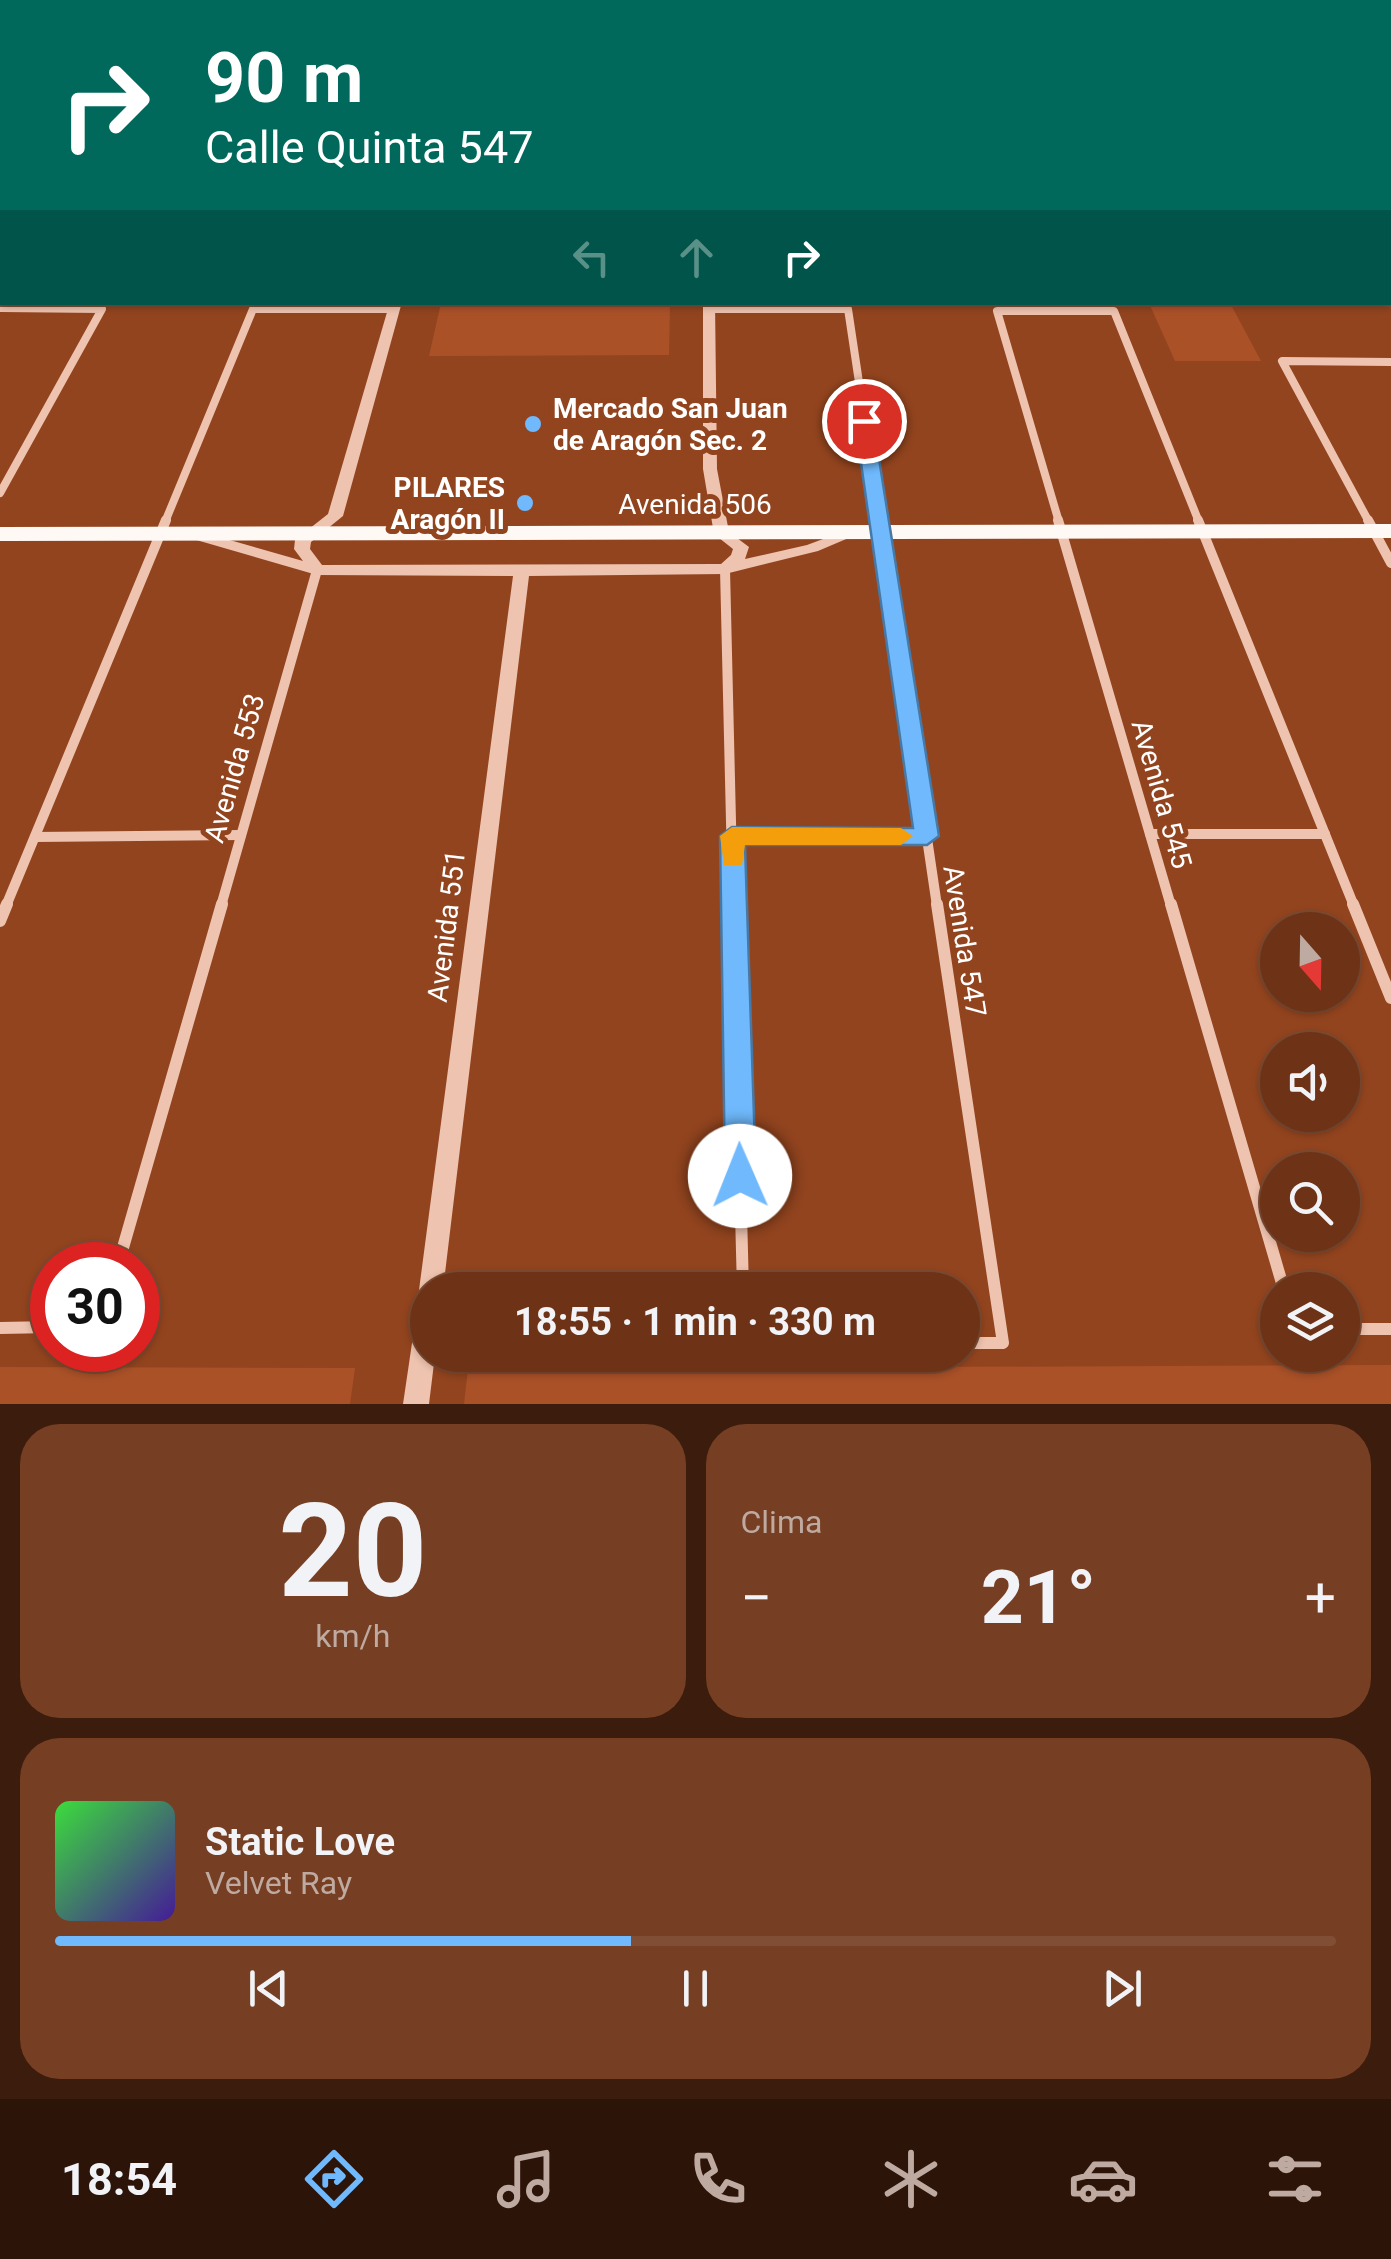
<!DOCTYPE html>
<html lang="es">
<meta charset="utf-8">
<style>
:root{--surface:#6e3316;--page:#763f23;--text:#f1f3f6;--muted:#bfaaa1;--line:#804e35;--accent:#6fb9fc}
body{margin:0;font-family:Roboto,sans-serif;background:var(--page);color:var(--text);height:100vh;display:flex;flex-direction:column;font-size:38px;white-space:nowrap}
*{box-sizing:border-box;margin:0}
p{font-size:32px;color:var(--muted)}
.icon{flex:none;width:55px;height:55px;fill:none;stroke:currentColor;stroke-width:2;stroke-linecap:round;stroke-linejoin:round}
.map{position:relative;height:1404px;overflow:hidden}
.panel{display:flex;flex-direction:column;gap:20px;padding:20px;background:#3c1c0c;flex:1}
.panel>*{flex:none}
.hud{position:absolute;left:0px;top:0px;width:1392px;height:305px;box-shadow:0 2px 8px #0004,0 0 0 2px var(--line);background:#00695c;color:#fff;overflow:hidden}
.needle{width:65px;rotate:160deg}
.fabs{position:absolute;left:1260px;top:912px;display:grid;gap:20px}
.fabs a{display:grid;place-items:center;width:100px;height:100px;border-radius:50%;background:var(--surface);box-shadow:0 2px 8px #0004,0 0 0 2px var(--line);font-size:50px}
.speed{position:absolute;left:30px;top:1242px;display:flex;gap:20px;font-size:50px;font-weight:700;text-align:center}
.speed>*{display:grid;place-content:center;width:130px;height:130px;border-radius:50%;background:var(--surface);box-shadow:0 2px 8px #0004,0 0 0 2px var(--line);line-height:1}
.speed .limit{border:15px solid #d22;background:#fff;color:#111}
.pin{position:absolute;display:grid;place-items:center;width:85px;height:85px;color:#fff;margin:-42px;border:5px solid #fff;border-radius:50%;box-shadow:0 2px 10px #0007}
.me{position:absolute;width:110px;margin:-55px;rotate:359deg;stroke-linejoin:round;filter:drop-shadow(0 0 8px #0008)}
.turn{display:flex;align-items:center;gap:35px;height:210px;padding:0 40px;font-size:45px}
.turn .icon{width:130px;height:130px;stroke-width:2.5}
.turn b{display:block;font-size:70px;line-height:85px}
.lanes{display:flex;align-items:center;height:95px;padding:0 40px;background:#0003;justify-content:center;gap:50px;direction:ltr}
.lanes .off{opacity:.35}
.big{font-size:75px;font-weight:700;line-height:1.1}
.panel .widget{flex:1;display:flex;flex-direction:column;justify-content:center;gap:15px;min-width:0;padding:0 35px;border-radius:40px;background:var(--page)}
.panel .dial{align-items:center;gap:0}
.dial b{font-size:130px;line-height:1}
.song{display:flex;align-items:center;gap:30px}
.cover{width:120px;height:120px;border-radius:15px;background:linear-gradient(135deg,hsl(120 70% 55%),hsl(260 70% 35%))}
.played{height:10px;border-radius:5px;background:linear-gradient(90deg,var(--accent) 45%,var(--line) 45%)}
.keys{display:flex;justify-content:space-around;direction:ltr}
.heat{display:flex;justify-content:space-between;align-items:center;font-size:55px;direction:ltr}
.panel .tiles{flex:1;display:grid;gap:20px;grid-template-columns:1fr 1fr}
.widget:last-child{grid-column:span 2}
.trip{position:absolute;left:410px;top:1272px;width:570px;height:100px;border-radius:50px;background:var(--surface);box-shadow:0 2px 8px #0004,0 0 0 2px var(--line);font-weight:700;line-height:100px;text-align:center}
.tab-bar{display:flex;height:160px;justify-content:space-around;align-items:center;background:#2c1409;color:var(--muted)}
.tab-bar .icon{width:70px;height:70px}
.tab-bar .current{color:var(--accent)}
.tab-bar b{font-size:45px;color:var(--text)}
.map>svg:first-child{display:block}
.green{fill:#aa5128}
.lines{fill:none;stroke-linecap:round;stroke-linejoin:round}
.minor-far2{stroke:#eec3af;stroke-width:8}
.minor-far1{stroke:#eec3af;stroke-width:10}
.minor{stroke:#eec3af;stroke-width:12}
.tertiary{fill:#eec3af;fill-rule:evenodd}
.primary{fill:#fff9f6;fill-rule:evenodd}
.route{fill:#6fb9fc;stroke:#4878a4;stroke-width:2.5}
.slow{fill:#f59e0b}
.poi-dot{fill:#6fb9fc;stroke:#92441e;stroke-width:4}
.labels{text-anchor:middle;stroke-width:10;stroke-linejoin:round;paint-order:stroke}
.poi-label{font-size:28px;font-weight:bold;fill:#fff;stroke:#92441e;text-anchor:start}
.street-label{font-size:28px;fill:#fff;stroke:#92441e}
</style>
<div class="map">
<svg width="1391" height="1404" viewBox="0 0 1391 1404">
<rect width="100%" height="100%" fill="#92441e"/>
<!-- green -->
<g class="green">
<path d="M 441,303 L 670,303 L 669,355 L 429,356 Z"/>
<path d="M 1149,303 L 1230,303 L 1261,361 L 1175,361 Z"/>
<path d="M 1391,1365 L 1391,1404 L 464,1404 L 468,1369 Z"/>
<path d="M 0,1367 L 355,1368 L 350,1404 L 0,1404 Z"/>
</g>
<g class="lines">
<!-- minor-far2 -->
<g class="minor-far2">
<path d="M 0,308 L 102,309 L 0,493"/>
<path d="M 709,309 L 848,309 L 880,522"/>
<path d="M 165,522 L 253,309 L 394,309"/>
<path d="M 1059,522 L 997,311 L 1114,311 L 1199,522"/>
<path d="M 1369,522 L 1282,361 L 1391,362"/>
</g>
<!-- minor-far1 -->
<g class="minor-far1">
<path d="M 880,520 L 937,906"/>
<path d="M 1058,520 L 1171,906"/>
<path d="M 1198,520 L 1354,906"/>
<path d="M 1368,520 L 1391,563"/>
<path d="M 725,569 L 733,906"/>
<path d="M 1150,834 L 1325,834"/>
<path d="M 732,836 L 927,836"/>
<path d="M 35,837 L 241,835"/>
<path d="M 6,906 L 166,520"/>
<path d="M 221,906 L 317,570"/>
</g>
<!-- minor -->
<g class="minor">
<path d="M 733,904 L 743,1290"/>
<path d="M 937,904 L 1003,1343 L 962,1343"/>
<path d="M 1171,904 L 1284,1290"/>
<path d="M 1353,904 L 1391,998"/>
<path d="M 0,921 L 7,904"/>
<path d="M 118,1265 L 222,904"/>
<path d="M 0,1328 L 52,1327"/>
<path d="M 1342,1329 L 1391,1329"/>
</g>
<!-- tertiary -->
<g class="tertiary">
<path d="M 589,0 L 599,0 L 599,2 L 590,2 Z"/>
<path d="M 1382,0 L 1391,0 L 1391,4 Z"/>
<rect x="1390" y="20" width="1" height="6"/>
<rect x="0" y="22" width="2" height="6"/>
<path d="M 390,302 L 402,302 L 343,516 L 311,542 L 310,549 L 322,565 L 721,564 L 731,555 L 733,549 L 714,534 L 703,469 L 703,302 L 715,302 L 717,469 L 729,532 L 749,547 L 745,559 L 807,545 L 850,529 L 858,534 L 818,551 L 725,574 L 529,576 L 443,1290 L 428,1290 L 428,1300 L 422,1298 L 419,1290 L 513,576 L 317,575 L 186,537 L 183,534 L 191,529 L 303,561 L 294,549 L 295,540 L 328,514 Z"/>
<path d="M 428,1305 L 428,1355 L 435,1355 L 429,1404 L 403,1404 L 416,1316 L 419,1308 Z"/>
</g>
<!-- primary -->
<path class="primary" d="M 1391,524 L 1391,538 L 0,541 L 0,527 Z"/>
</g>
<!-- route -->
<path class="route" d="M 864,415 L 873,421 L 939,836 L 927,845 L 745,845 L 756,1176 L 751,1186 L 740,1189 L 730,1186 L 725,1176 L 720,836 L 732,827 L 913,828 L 855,421 Z"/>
<!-- slow -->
<path class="slow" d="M 732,827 L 901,828 L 913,836 L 901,845 L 745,845 L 742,865 L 724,865 L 720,836 Z"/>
<!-- markers -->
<g class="poi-dot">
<circle cx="533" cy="424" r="10"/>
<circle cx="525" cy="503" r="10"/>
</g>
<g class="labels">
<!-- poi labels -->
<g class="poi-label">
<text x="553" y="418">Mercado San Juan<tspan x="553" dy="32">de Aragón Sec. 2</tspan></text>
<text x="505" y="497" text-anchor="end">PILARES<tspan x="505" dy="32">Aragón II</tspan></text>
</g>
<!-- street labels -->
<g class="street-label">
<text x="695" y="514">Avenida 506</text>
<text transform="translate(234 768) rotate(-74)" y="10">Avenida 553</text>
<text transform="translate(1162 794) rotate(74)" y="10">Avenida 545</text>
<text transform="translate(446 926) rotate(-83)" y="10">Avenida 551</text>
<text transform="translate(965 941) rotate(81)" y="10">Avenida 547</text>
</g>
</g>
</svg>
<div class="fabs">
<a><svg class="needle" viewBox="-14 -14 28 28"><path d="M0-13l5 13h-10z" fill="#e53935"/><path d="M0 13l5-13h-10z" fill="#bfaaa1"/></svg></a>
<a><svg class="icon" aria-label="sound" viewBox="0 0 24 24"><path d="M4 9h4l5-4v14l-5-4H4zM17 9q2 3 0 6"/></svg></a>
<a><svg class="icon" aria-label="search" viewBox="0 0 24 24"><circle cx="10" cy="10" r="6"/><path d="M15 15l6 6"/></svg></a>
<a><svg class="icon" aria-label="layers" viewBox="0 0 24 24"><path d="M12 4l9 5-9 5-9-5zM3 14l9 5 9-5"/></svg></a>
</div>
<div class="speed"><div class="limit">30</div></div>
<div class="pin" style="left:864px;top:421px;background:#d93025"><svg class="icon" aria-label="arrive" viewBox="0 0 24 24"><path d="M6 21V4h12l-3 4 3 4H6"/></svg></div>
<svg class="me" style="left:740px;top:1176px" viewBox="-20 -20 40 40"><circle r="19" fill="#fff"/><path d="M0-13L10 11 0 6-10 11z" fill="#6fb9fc"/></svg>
<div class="trip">18:55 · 1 min · 330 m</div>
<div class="hud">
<div class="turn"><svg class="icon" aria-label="right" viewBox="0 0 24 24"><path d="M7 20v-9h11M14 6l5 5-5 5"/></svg><div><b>90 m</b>Calle Quinta 547</div></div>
<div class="lanes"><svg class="icon off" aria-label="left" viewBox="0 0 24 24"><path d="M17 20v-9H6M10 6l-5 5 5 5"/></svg><svg class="icon off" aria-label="ahead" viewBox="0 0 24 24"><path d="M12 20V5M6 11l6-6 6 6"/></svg><svg class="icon" aria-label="right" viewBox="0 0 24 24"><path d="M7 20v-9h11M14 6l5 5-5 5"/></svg></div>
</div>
</div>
<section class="panel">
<div class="tiles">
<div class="widget dial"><b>20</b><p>km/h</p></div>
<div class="widget"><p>Clima</p>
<div class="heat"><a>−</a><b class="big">21°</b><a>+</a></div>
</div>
<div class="widget">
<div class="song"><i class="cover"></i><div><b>Static Love</b><p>Velvet Ray</p></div></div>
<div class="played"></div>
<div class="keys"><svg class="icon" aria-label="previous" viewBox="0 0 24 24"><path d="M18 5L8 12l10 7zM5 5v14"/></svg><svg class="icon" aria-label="pause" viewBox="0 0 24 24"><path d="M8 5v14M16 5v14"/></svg><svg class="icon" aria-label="next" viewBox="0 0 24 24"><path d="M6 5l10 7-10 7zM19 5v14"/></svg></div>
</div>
</div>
</section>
<nav class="tab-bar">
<b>18:54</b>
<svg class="icon current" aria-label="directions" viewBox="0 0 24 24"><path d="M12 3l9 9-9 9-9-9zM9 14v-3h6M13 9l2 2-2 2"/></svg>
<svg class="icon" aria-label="music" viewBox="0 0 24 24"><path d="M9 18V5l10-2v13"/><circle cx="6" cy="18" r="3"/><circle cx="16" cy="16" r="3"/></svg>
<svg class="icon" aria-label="phone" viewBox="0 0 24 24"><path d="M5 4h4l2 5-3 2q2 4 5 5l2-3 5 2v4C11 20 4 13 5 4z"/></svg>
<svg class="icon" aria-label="climate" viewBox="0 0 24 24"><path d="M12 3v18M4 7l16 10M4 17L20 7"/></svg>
<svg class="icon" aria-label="car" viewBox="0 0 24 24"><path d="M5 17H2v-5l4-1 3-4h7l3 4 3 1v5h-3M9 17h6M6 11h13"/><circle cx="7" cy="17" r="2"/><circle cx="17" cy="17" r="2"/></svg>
<svg class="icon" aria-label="filters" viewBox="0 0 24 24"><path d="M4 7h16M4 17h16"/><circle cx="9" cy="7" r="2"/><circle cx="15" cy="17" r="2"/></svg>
</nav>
